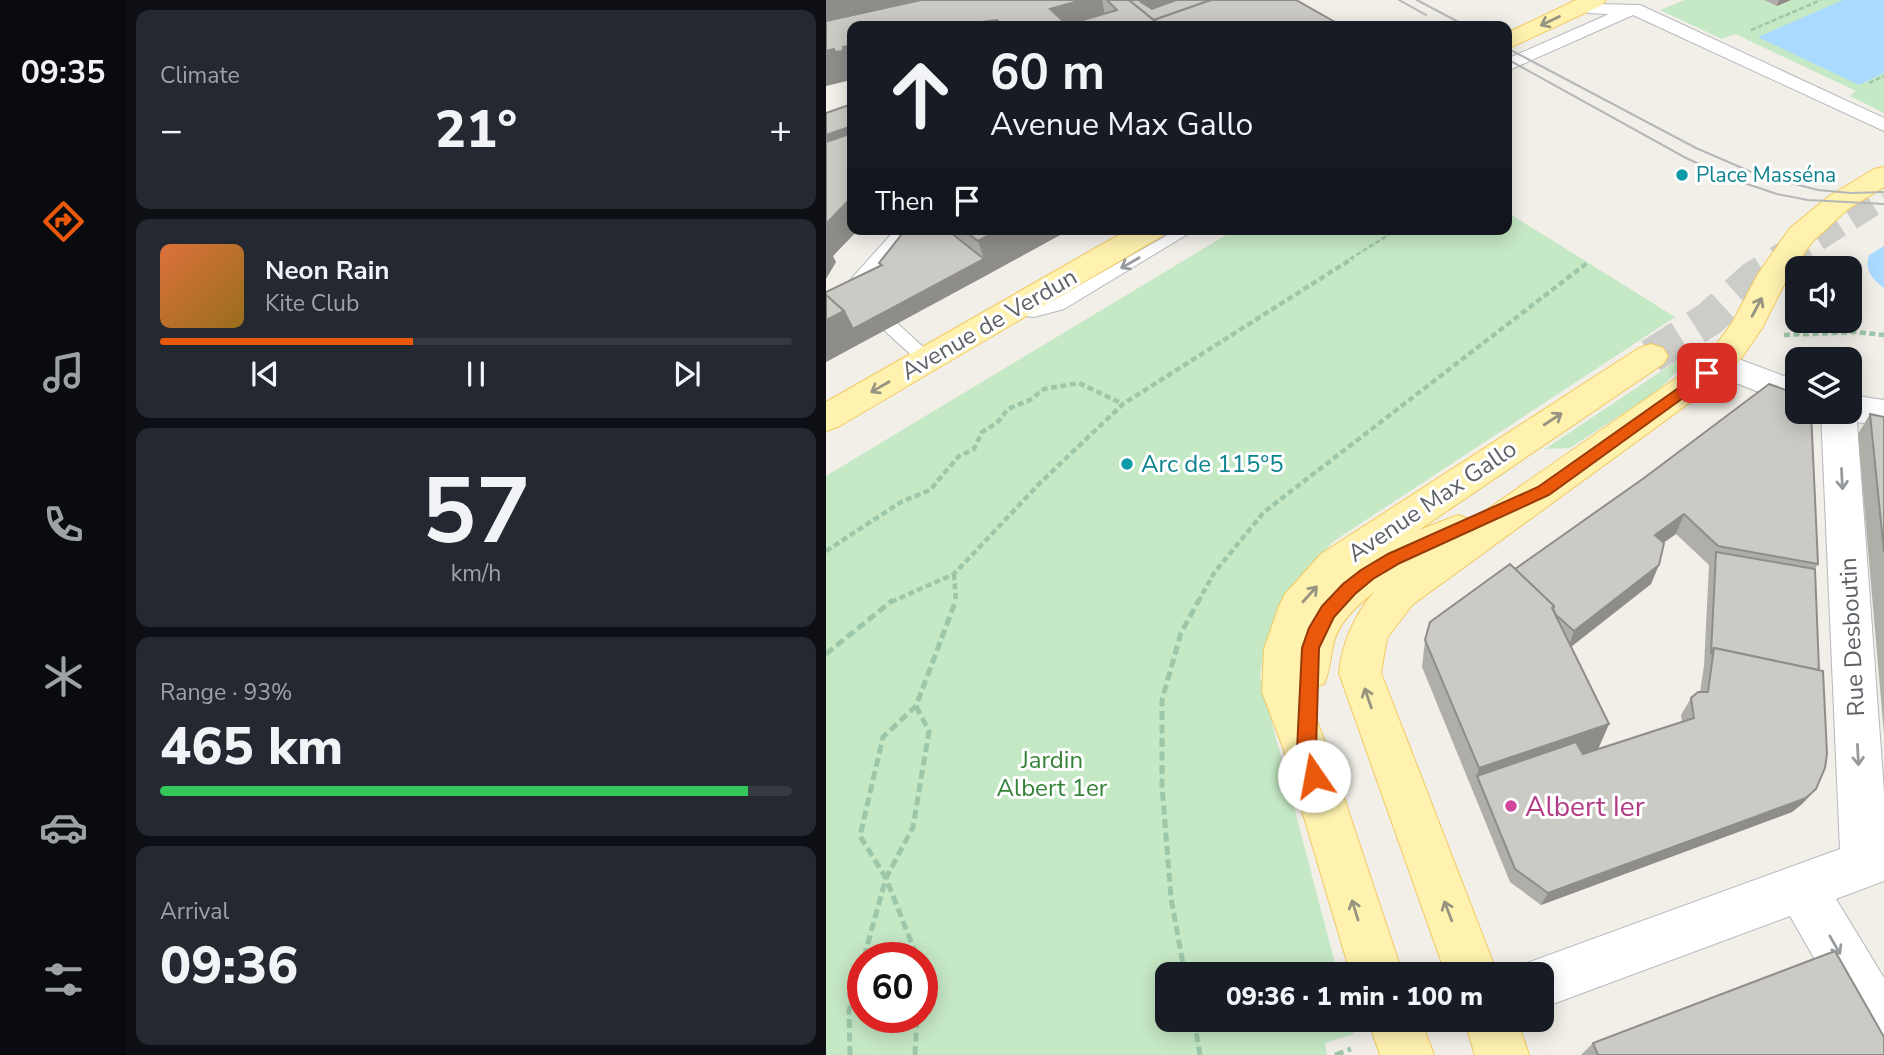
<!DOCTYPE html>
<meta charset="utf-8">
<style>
:root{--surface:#171b24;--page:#242831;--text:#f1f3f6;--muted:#9ea1a6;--line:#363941;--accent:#ea580c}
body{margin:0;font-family:"Nunito Sans",sans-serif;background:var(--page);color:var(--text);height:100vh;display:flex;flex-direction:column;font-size:26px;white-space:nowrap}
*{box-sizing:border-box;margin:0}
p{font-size:23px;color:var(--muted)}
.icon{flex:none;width:38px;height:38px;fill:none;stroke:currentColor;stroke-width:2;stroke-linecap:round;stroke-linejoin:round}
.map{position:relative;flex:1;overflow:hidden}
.sheet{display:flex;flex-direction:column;gap:10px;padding:10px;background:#0d0f14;width:700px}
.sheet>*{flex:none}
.banner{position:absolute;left:21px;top:21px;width:665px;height:214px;border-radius:14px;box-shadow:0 4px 18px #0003;background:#171b24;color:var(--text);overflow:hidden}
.tools{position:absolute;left:959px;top:256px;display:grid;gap:14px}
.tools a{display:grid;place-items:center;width:77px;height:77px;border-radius:14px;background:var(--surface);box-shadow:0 4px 18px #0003;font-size:35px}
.speed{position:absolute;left:21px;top:942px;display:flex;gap:14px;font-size:35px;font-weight:700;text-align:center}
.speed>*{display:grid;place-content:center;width:91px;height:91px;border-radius:50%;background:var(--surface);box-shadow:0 4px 18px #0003;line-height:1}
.speed .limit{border:10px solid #d22;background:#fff;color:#111}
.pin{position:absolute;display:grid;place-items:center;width:60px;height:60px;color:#fff;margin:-30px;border-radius:14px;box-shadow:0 4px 10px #0006}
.me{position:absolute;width:77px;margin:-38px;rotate:348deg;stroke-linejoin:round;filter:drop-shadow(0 0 5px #0008)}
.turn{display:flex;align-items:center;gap:24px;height:147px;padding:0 28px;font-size:32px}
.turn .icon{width:91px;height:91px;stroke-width:2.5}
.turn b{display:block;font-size:49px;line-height:60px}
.then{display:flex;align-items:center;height:66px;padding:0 28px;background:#0003;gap:14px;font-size:26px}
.big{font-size:52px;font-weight:800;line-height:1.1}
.sheet .tile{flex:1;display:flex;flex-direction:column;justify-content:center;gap:10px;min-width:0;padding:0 24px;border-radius:14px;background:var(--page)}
.sheet .dial{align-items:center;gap:0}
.dial b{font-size:91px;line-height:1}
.song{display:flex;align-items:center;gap:21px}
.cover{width:84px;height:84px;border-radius:10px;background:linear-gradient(135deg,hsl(20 70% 55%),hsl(40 70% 35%))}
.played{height:7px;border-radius:4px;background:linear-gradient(90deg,var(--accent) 40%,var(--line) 40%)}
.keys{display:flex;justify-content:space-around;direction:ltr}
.heat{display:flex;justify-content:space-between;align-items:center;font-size:38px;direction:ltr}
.charge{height:10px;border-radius:5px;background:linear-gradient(90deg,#34c759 93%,var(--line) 0)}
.trip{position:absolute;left:329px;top:962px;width:399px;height:70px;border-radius:14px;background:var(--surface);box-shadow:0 4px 18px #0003;font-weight:800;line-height:70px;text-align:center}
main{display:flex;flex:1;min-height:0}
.tab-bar{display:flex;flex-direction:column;width:126px;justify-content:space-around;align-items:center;background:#090b0e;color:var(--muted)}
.tab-bar .icon{width:49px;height:49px}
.tab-bar .selected{color:var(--accent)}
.tab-bar b{font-size:32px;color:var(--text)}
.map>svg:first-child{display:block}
.green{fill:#c5e8c5;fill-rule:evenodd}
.water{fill:#aadaff}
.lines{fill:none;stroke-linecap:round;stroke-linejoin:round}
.primary-tunnel-far1{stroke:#ccccc8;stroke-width:26;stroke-dasharray:26 13;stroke-linecap:butt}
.primary-tunnel{stroke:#ccccc8;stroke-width:35;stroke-dasharray:35 18;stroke-linecap:butt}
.service-casing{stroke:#b5b8bc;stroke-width:2}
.pedestrian-casing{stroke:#b5b8bc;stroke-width:2}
.minor-casing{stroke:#b5b8bc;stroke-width:2}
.primary-casing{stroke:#f2c960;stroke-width:2}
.path-far2{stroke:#9cc7a9;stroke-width:2.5;stroke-dasharray:5 2.5;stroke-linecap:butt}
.path-far1{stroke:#9cc7a9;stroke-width:4.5;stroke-dasharray:6 3.5;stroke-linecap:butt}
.path{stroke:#9cc7a9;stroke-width:5;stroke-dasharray:9 4.5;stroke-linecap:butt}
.service{fill:#fff;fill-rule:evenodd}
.pedestrian{fill:#fff;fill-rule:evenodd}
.minor{fill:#fff;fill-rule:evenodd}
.primary{fill:#fff2af;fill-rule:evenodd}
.tram{stroke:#b6b7b8;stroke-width:2}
.wall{fill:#afaea9;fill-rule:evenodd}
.shaded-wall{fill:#8f8d8a}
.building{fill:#cccac5;stroke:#8f8d8a;stroke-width:2}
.oneway{stroke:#979581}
.oneway2{stroke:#979a9d}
.route{fill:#ea580c;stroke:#983908;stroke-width:2}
.culture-dot{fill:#0f9aa8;stroke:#fff;stroke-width:2.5}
.hotel-dot{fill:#d1479c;stroke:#fff;stroke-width:2.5}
.labels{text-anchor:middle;stroke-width:6;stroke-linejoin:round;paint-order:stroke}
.far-culture-label{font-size:21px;fill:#0d838f;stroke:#fff;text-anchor:start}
.street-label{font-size:24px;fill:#5f6368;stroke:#fff}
.culture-label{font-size:24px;fill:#0d838f;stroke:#fff;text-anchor:start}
.park-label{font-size:24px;fill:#348238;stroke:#fff}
.near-hotel-label{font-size:28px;fill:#b23c85;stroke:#fff;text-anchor:start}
</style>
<main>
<nav class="tab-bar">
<b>09:35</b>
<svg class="icon selected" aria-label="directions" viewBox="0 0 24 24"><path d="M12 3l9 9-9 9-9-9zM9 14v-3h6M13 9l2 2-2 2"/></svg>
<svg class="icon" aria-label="music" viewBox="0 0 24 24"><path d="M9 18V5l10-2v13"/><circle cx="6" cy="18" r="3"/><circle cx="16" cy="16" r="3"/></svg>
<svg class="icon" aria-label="phone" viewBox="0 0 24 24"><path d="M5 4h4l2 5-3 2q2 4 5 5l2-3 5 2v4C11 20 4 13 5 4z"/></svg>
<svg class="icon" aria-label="climate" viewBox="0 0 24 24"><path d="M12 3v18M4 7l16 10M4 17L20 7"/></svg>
<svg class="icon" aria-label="car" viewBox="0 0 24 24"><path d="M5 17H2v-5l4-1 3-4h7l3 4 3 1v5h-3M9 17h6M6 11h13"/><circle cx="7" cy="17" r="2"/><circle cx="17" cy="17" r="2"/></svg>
<svg class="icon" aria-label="filters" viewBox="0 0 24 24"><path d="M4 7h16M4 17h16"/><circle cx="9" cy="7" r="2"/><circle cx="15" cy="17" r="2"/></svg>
</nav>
<section class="sheet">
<div class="tile"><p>Climate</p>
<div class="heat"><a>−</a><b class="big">21°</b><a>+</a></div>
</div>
<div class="tile">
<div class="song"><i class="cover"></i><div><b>Neon Rain</b><p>Kite Club</p></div></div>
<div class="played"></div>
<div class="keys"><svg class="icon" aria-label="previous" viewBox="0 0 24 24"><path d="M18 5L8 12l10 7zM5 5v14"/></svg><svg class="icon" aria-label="pause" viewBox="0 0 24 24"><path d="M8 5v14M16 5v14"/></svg><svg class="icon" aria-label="next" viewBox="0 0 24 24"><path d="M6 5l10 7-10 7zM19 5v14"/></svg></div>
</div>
<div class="tile dial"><b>57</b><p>km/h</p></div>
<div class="tile"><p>Range · 93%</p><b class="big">465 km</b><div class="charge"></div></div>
<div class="tile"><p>Arrival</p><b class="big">09:36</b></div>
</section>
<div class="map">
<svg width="1058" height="1055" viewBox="0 0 1058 1055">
<rect width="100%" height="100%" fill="#f1efe8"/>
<!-- green -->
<g class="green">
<path d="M 859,0 L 1058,0 L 1058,113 L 1024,96 L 1030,91 L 909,34 L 896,39 L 834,10 Z"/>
<path d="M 681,212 L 849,317 L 508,541 C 481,569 451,600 441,639 C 437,651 436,664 434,677 L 512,975 L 341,975 L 341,1020 L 524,1020 L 528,1034 L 499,1043 L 501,1055 L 0,1055 L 0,476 L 410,229 L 681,229 ZM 37,957 L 96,957 L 96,1017 L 37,1017 Z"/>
<path d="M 879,342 L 832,391 L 744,448 L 719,449 Z"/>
</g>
<!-- water -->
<g class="water">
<path d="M 1017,0 L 1058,0 L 1058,73 L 1033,85 L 932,37 Z"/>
<path d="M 1058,246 L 1058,288 C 1046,279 1038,270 1043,255 Z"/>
</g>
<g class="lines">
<!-- primary-tunnel-far1 -->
<path class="primary-tunnel-far1" d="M 958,259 L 1058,196"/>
<!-- primary-tunnel -->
<path class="primary-tunnel" d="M 825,356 L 883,319 L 927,279 L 961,258"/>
<!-- service casing -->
<g class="service-casing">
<g id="service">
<path d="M 70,229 L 85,229 L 39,284 L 35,296 L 23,296 L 21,292 L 25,279 Z"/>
<path d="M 352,229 L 370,229 L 238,309 L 208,317 L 189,315 L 181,310 L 189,305 L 208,307 L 226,301 Z"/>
<path d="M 65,321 L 71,323 L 107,356 L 109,360 L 107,364 L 95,364 L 59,331 L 57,327 Z"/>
</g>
</g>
<!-- pedestrian casing -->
<g class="pedestrian-casing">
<path id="pedestrian" d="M 768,4 L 814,5 L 1058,118 L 1058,131 L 807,15 L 681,71 L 681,59 L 783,14 L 762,13 L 759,9 Z"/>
</g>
<!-- minor casing -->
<g class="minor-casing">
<g id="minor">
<path d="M 894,352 L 971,381 L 971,407 L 882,372 L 877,364 L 882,356 Z"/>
<path d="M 1024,395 L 1058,400 L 1058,426 L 1031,422 L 1058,792 L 1058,881 L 1010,899 L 1058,978 L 1058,1055 L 1039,1047 L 964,916 L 716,1008 L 716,975 L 693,975 L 698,964 L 1014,849 L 995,411 L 1024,411 Z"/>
</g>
</g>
<!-- primary casing -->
<g class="primary-casing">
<g id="primary">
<path d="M 750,0 L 780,0 L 776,5 L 681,49 L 681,33 Z"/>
<path d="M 1058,167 L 1058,187 L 1022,209 L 986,242 L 963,275 L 936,328 L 906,372 L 586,605 L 561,638 L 555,673 L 672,975 L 620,975 L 513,673 C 516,642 528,616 548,592 C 531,606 511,623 507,646 C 504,660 504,671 498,684 L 480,689 L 480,692 L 502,750 L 577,975 L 525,975 L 458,750 L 436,692 L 438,649 L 453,606 L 459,594 L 495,554 L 813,348 L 825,344 L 837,348 L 842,356 L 837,364 L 593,530 L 632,515 L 646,520 L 882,356 L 906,323 L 932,274 L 964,228 L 1002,197 L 1048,169 Z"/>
<path d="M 303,229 L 340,229 L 336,236 L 12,427 L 0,431 L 0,402 Z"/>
<path d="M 542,1020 L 595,1020 L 608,1055 L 554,1055 Z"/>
<path d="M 638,1020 L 691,1020 L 703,1055 L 649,1055 Z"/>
</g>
</g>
<!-- path-far2 -->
<g class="path-far2">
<path d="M 925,30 L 995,0"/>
<path d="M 1043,83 L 1058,76"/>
<path d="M 524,259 L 572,229"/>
</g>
<!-- path-far1 -->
<g class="path-far1">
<path d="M 958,335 L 1030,332 L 1058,335"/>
<path d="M 0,551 L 75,502 L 104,490 L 133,456 L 148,449 L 156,432 L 171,423 L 182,409 L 204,400 L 218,389 L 253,383 L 297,404"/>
<path d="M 128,574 L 130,602"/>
<path d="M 65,602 L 128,574 L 214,483 L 297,404 L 527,258"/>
<path d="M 372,602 L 388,573 L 438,512 L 761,263"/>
</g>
<!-- path -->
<g class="path">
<path d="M 0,654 L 67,600"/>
<path d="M 90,706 L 103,731 L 87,827 L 60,878 L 91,957"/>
<path d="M 38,957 L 60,878 L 34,836 L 57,737 L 90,706 L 130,600"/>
<path d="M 359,975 L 345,898 L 336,786 L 336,700 L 355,633 L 373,600"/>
<path d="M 368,1020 L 374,1055"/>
<path d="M 24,1055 L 23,1011 L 37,962"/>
<path d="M 89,1055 L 91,1017"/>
<path d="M 509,1055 L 525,1049"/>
</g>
<!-- service -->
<use href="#service" class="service"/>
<!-- pedestrian -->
<use href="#pedestrian" class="pedestrian"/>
<!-- minor -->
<use href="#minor" class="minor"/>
<!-- primary -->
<use href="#primary" class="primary"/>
<!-- tram -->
<g class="tram">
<path d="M 573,0 L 600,15"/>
<path d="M 591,0 L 640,26"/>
<path d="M 681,48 L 870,148 L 930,174 L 992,190 L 1025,193 L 1058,192"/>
<path d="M 681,59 L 860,158 L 909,180 L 951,194 L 982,200 L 1058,204"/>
</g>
</g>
<!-- wall -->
<g class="wall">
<path d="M 0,0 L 470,0 L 516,26 L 26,26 L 22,84 Z"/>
<path d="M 938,0 L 965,0 L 951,6 Z"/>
<path d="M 80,229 L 245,229 L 0,362 L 54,266 L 53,263 Z"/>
<path d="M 1044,414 L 1058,417 L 1058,734 L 1032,434 Z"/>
<path d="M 818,478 L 992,564 L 989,569 L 990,789 L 976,804 L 966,812 L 715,905 L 684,882 L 596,667 L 599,640 L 689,569 ZM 850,534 L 883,565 L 878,666 L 874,692 L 865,698 L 855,715 L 856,722 L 757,754 L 772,749 L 783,724 L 745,647 L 825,584 L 837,543 Z"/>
<path d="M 767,1043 L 1058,1055 L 755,1055 Z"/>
</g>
<!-- shaded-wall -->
<g class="shaded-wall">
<path d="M 0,0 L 100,0 L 0,25 Z"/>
<path d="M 256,0 L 276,0 L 281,25 L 228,26 L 224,9 Z"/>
<path d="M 324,0 L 361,0 L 319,23 L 315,2 Z"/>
<path d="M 953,0 L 965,0 L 951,6 Z"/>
<path d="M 171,20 L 173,26 L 124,26 Z"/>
<path d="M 330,22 L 383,26 L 317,26 Z"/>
<path d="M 26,45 L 26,83 L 22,84 L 21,81 L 0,86 L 0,51 Z"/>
<path d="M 26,126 L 26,163 L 0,158 L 0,135 Z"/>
<path d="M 26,197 L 26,229 L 33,229 L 7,256 L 10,262 L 0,279 L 0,224 Z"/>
<path d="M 174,229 L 245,229 L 163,274 L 152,241 Z"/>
<path d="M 158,259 L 163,274 L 0,362 L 0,320 L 18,311 Z"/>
<path d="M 858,514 L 850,534 L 821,554 L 829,535 Z"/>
<path d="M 833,565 L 825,584 L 742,649 L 748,631 Z"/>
<path d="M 783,724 L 772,749 L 656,789 L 651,776 L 653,768 Z"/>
<path d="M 990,789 L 976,804 L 966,812 L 715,905 L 722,893 Z"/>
</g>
<!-- building -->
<g class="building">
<path d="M 95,0 L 256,0 L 224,9 L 241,25 L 291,10 L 281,0 L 303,0 L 330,22 L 317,26 L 177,26 L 171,20 L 124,26 L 26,26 L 26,45 L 17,47 L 17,51 L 9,52 L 8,49 L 0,51 L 0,21 Z"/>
<path d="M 303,0 L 324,0 L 315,2 L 326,9 L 350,0 L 385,0 L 328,20 Z"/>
<path d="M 385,0 L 470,0 L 516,26 L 331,26 L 330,22 L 328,20 Z"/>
<path d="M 26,104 L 26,126 L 0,135 L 0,113 Z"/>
<path d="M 26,133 L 26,197 L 0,224 L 0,142 Z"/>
<path d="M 80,229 L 120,229 L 158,259 L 27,329 L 18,311 L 0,295 L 0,292 L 56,265 L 53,263 Z"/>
<path d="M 136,229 L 174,229 L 152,241 Z"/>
<path d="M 0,295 L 18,311 L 0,320 Z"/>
<path d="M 943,384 L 971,394 L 971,411 L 985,411 L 992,564 L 892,546 L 858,514 L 829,535 L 838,543 L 833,565 L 748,631 L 730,615 L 727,609 L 728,606 L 689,569 L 818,478 Z"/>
<path d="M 1044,414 L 1058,417 L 1058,552 Z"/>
<path d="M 890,552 L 989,569 L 993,670 L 888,648 L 885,654 Z"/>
<path d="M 684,564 L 728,606 L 726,608 L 783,724 L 653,768 L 599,640 L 604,622 Z"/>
<path d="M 888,648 L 997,671 L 1001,754 L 999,768 L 990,789 L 980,798 L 722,893 L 689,869 L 651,776 L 750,742 L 757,754 L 868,718 L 865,698 L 872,692 L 882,692 Z"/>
<path d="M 1009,951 L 1058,1037 L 1058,1055 L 772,1055 L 767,1043 Z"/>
</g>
<!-- one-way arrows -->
<defs><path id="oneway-shaft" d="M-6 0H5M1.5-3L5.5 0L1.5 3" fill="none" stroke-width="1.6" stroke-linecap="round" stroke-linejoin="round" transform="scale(1.75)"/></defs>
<g class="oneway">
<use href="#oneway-shaft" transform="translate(724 21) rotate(154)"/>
<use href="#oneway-shaft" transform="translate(931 307) rotate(-62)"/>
<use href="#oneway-shaft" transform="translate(54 387) rotate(150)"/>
<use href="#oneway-shaft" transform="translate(727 419) rotate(-33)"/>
<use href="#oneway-shaft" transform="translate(484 594) rotate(-48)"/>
<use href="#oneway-shaft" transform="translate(542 698) rotate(-109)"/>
<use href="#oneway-shaft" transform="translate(529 910) rotate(-107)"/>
<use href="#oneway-shaft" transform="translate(622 911) rotate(-111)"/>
</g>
<g class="oneway2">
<use href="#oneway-shaft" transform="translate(304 263) rotate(150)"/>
<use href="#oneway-shaft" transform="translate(1016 479) rotate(87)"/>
<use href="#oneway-shaft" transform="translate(1032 755) rotate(87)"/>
<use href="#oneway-shaft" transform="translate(1009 945) rotate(60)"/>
</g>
<!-- route -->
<path class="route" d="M 881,368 L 886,370 L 886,377 L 723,495 L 574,563 L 547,579 L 529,594 L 508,617 L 493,648 L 490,750 L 498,776 L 495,782 L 488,785 L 482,782 L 471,750 L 476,648 L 483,628 L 496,606 L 517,584 L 535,570 L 562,554 L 712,487 Z"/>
<!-- markers -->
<g class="culture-dot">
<circle cx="856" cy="175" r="7"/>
<circle cx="301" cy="464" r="7"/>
</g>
<circle class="hotel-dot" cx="685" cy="806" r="7"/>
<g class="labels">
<!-- far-culture labels -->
<g class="far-culture-label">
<text x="870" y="182">Place Masséna</text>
</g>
<!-- street labels -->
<g class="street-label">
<text transform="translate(163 324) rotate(-30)" y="8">Avenue de Verdun</text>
<text transform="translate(606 501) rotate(-34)" y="8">Avenue Max Gallo</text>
<text transform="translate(1026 637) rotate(-93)" y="8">Rue Desboutin</text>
</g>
<!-- culture labels -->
<g class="culture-label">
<text x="315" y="472">Arc de 115°5</text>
</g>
<!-- park labels -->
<g class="park-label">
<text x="226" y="768">Jardin<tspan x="226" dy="28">Albert 1er</tspan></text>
</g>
<!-- near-hotel labels -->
<g class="near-hotel-label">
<text x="699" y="816">Albert Ier</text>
</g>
</g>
</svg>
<div class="tools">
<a><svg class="icon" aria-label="sound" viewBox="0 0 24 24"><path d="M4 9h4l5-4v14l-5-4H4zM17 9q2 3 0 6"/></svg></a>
<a><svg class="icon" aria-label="layers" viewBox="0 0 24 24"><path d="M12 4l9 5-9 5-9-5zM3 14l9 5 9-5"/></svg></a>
</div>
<div class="speed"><div class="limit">60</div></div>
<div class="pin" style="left:881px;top:373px;background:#d93025"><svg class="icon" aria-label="arrive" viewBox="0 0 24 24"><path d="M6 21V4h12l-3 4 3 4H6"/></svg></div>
<svg class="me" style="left:488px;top:776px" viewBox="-20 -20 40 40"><circle r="19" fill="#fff"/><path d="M0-13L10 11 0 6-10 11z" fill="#ea580c"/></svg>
<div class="trip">09:36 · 1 min · 100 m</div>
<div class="banner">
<div class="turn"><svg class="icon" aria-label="ahead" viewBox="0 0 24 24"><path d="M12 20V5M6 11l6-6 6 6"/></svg><div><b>60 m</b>Avenue Max Gallo</div></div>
<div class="then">Then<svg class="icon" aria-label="arrive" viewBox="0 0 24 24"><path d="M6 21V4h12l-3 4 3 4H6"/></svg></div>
</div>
</div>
</main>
